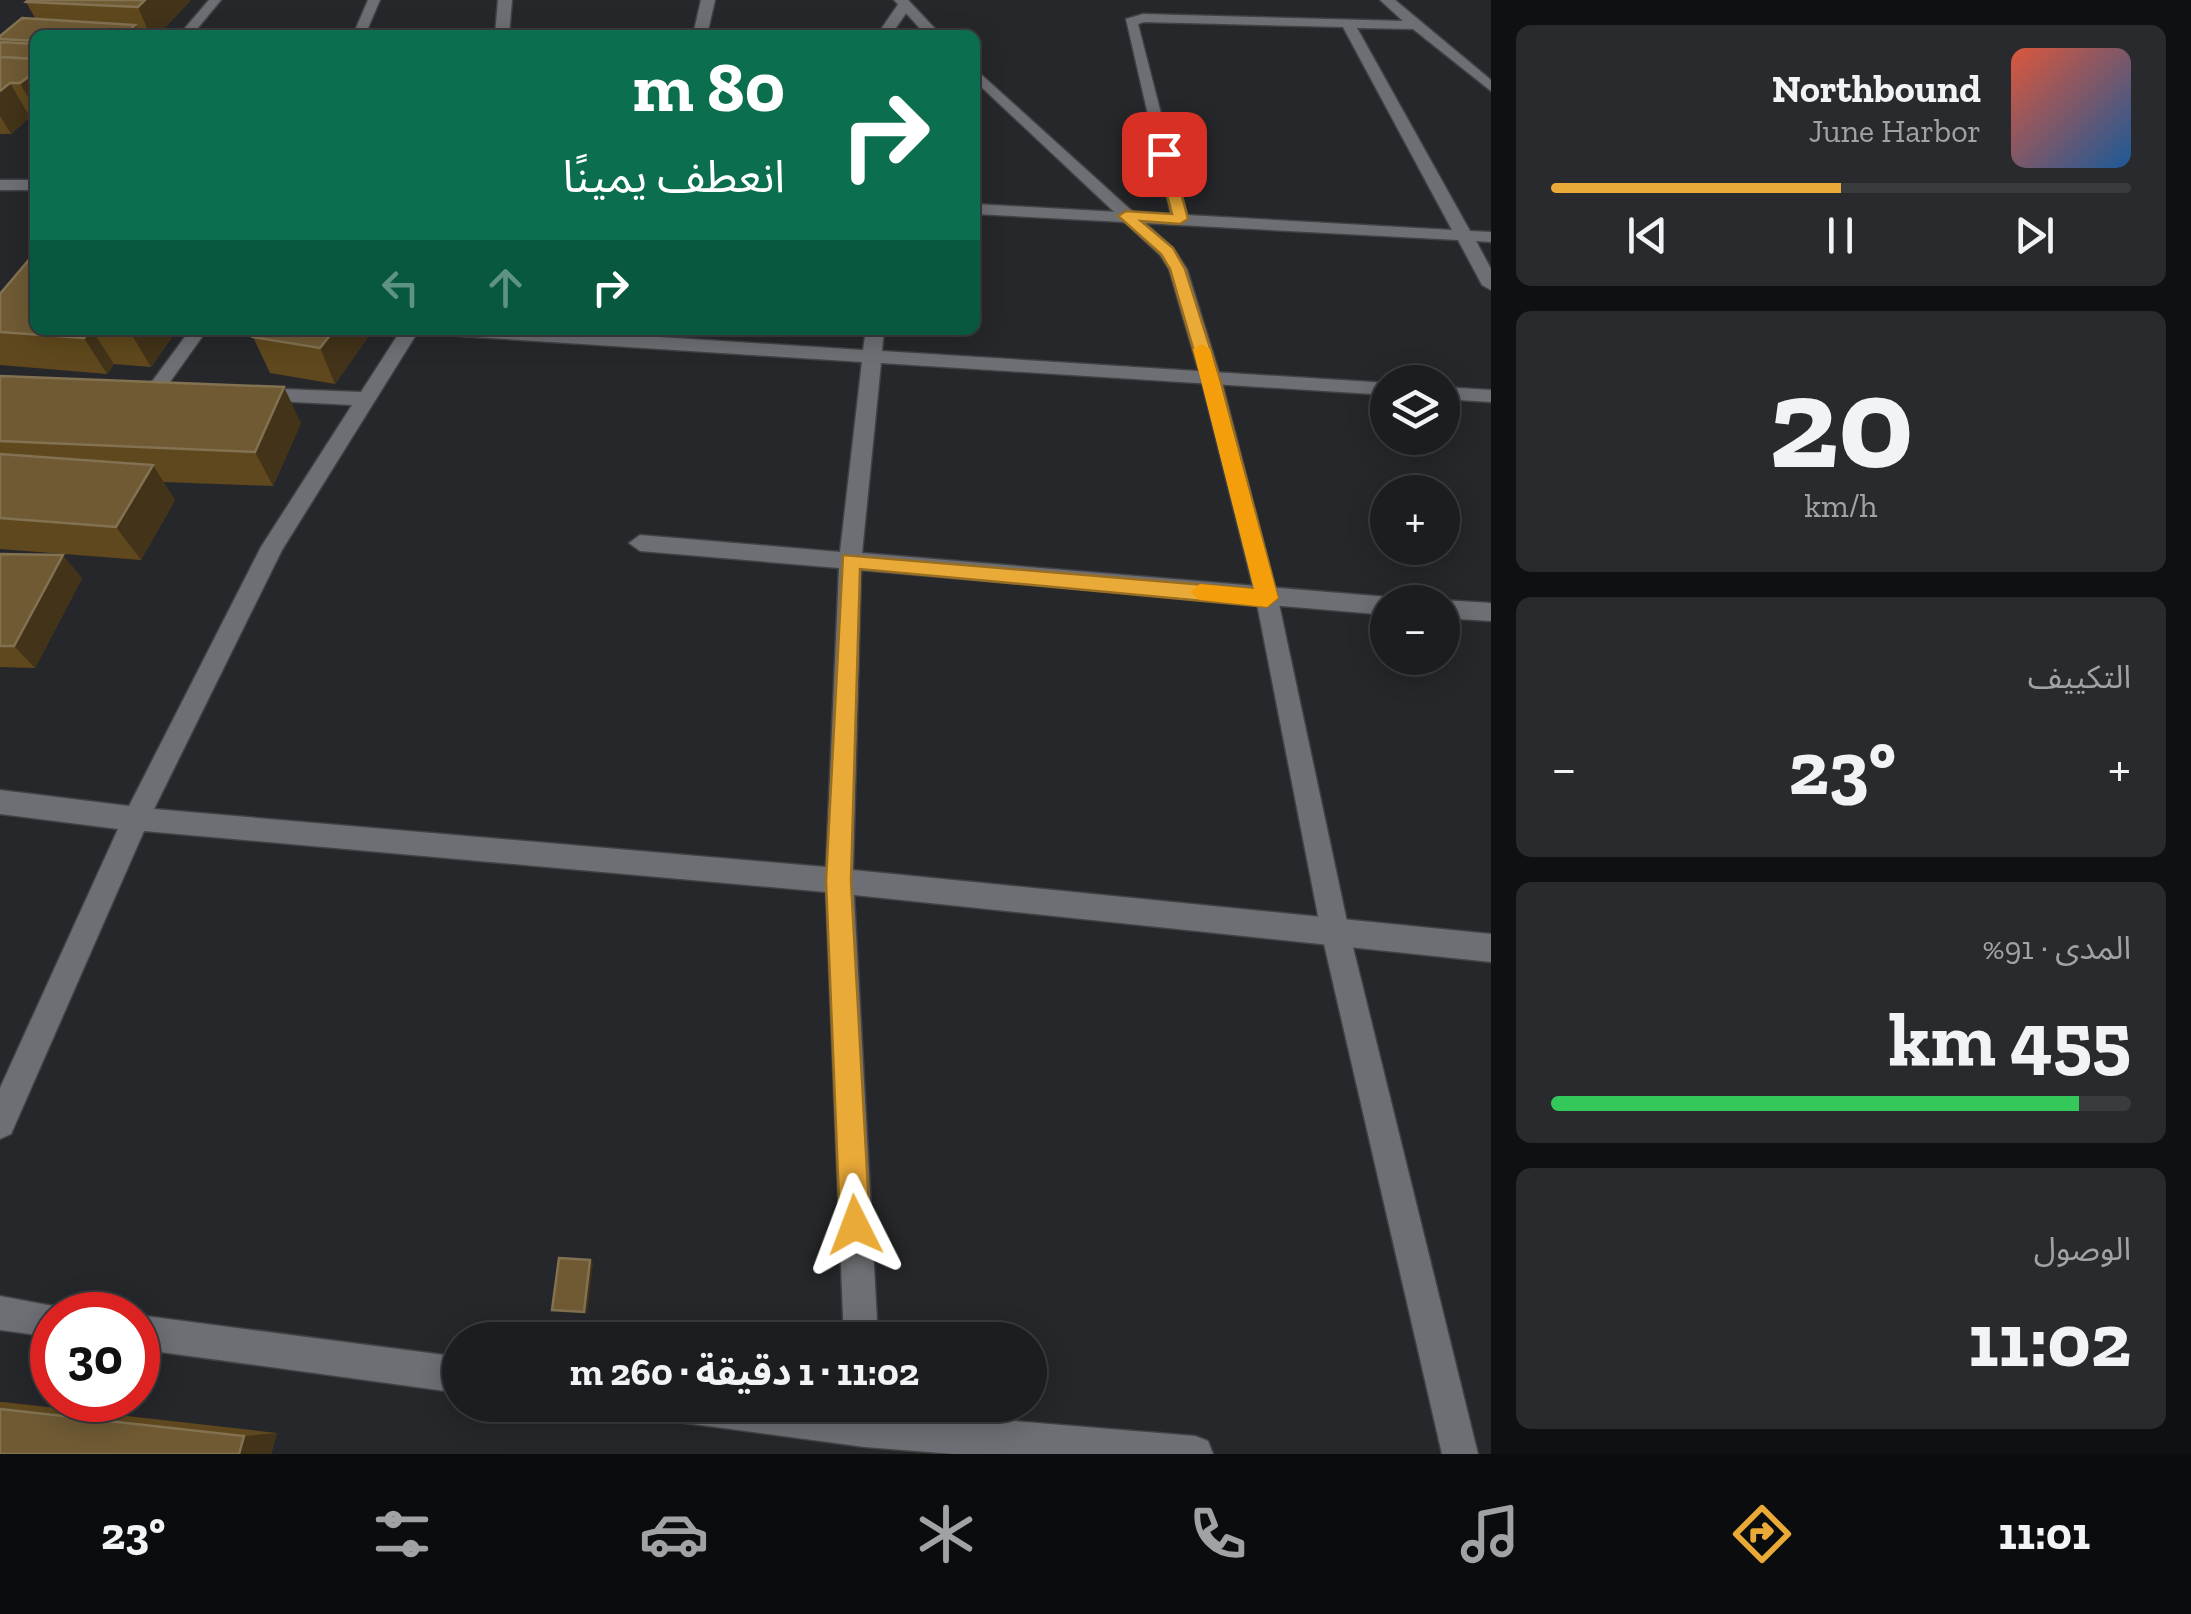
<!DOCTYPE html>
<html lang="ar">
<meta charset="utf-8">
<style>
:root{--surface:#1c1d20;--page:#292a2d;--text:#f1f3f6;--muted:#a0a2a5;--line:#3a3b3e;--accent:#eaaa38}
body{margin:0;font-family:"Zilla Slab","Noto Sans Arabic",serif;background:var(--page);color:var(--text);direction:rtl;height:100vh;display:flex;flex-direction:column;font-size:38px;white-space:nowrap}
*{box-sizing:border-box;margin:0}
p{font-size:32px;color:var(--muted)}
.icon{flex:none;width:55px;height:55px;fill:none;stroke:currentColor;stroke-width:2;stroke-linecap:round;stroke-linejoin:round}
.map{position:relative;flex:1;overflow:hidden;direction:ltr}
.drawer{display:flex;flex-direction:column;gap:25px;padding:25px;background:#0f1012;width:700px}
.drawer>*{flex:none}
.top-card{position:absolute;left:30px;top:30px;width:950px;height:305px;border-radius:15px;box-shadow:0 5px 25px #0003,0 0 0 2px var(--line);direction:rtl;background:#0b6e4f;color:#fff;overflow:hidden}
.buttons{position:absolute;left:1370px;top:365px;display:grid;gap:20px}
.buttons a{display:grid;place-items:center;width:90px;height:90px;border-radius:50%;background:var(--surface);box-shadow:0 5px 25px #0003,0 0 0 2px var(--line);font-size:50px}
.speed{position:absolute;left:30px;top:1292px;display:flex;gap:20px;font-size:50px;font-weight:700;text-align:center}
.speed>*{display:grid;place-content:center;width:130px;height:130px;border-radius:50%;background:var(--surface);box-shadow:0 5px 25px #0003,0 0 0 2px var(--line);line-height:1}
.speed .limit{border:15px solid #d22;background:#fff;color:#111}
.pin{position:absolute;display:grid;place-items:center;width:85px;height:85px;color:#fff;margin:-42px;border-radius:20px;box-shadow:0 5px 15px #0006}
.me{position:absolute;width:110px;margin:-55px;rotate:357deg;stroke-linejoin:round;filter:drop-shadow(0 0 8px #0008)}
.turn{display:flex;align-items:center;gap:35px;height:210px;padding:0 30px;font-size:45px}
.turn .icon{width:130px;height:130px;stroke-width:2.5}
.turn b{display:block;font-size:70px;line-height:85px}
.lanes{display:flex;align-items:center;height:95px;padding:0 30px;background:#0003;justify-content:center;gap:50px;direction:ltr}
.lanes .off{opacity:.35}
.big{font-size:75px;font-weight:700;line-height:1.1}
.drawer .tile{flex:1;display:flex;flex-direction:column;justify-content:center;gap:15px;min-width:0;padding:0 35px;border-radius:15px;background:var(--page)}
.drawer .dial{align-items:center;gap:0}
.dial b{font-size:130px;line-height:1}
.song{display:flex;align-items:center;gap:30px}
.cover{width:120px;height:120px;border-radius:15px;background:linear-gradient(135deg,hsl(10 70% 55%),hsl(210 70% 35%))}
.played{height:10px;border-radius:5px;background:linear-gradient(90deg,var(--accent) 50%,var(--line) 50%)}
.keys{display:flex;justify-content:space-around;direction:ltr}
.heat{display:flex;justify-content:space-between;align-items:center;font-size:55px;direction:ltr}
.charge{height:15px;border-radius:8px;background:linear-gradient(90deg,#34c759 91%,var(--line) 0)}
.trip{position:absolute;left:442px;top:1322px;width:605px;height:100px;border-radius:50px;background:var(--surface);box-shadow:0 5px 25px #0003,0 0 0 2px var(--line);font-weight:700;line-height:100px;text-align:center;direction:rtl}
.menu{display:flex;height:160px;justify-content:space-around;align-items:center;background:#0b0c0d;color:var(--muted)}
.menu .icon{width:70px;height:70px}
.menu .active{color:var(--accent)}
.menu b{font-size:45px;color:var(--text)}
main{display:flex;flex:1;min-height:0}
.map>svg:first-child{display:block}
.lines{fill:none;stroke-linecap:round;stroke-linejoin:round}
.service-casing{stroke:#414244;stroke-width:3}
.minor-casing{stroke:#414244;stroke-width:3}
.tertiary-casing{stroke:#414244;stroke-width:3}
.service{fill:#6e6f74;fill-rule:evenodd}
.minor{fill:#6e6f74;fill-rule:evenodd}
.tertiary{fill:#6e6f74;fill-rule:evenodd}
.wall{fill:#5f481d}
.shaded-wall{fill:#423319}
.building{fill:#6f5a34;stroke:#837252;stroke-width:2.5}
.route{fill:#eaaa38;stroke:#986e24;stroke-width:2.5}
.slow{fill:#f59e0b}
</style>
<main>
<section class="drawer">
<div class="tile">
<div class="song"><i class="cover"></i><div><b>Northbound</b><p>June Harbor</p></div></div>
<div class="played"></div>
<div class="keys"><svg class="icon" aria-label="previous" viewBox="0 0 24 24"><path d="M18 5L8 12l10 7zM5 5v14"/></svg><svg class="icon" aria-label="pause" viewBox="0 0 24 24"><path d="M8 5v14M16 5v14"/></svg><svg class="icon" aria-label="next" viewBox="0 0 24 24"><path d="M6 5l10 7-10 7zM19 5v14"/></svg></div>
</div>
<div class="tile dial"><b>20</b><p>km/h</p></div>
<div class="tile"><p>التكييف</p>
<div class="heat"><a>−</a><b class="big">23°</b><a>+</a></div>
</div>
<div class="tile"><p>المدى · 91%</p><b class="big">455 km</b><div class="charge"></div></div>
<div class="tile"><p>الوصول</p><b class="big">11:02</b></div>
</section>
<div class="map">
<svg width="1491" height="1454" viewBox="0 0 1491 1454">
<rect width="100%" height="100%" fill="#26272a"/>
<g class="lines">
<!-- service casing -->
<g class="service-casing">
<g id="service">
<path d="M 209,0 L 221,0 L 192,35 L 179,35 Z"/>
<path d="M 368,0 L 380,0 L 365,35 L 353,35 Z"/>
<path d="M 190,330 L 207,330 L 162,393 L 127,391 L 127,383 L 151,383 Z"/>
</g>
</g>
<!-- minor casing -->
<g class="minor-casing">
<g id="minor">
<path d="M 498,0 L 512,0 L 509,35 L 495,35 Z"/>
<path d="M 701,0 L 715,0 L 707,35 L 693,35 Z"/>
<path d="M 1380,0 L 1395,0 L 1491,80 L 1491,91 L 1413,29 L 1357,28 L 1470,231 L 1491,232 L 1491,242 L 1476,241 L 1491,269 L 1491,290 L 1482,285 L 1458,240 L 975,214 L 975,204 L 1171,215 L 1126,19 L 1143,14 L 1403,21 ZM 1144,22 L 1343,27 L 1452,230 L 1187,215 L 1138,24 Z"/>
<path d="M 899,3 L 911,6 L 891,35 L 877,35 Z"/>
<rect x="0" y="180" width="35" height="10"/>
<path d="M 401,330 L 419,330 L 282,550 L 154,809 L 826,867 L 839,568 L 640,551 L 629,543 L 640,535 L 840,552 L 862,362 L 459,336 L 450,330 L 551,330 L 863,350 L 866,330 L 884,330 L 882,351 L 1388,383 L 1388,395 L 881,363 L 862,553 L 1388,597 L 1398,602 L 1388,602 L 1388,615 L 861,570 L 853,870 L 1491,934 L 1491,962 L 854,895 L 878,1340 L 844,1340 L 826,892 L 144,831 L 11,1134 L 0,1139 L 0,1088 L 118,829 L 0,814 L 0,790 L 129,806 L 261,547 L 352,405 L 256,400 L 246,394 L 256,388 L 361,392 Z"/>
<path d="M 1442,387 L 1491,390 L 1491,402 L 1442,399 Z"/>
<path d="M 1442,600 L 1491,603 L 1491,621 L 1442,618 L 1442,602 L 1434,602 Z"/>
<path d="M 0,1296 L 64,1308 L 67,1315 L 52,1315 L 52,1337 L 0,1330 Z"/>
<path d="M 137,1315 L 138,1315 L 460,1357 L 460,1393 L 138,1349 Z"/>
<path d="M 667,1405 L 821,1405 L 1195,1436 L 1208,1441 L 1213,1454 L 954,1454 L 865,1447 L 685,1423 L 672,1418 Z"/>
</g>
</g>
<!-- tertiary casing -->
<g class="tertiary-casing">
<g id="tertiary">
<path d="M 894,0 L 908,0 L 941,35 L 926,35 Z"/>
<path d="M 975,69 L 1173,248 L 1187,269 L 1221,379 L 1278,599 L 1349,931 L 1478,1454 L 1442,1454 L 1321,931 L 1256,599 L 1201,379 L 1169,269 L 1160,255 L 975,81 Z"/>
</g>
</g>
<!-- service -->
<use href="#service" class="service"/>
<!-- minor -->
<use href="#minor" class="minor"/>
<!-- tertiary -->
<use href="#tertiary" class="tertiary"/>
</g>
<!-- wall -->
<g class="wall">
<path d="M 28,0 L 190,0 L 190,1 L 158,35 L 35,35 L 35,118 L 30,117 L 11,134 L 0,134 L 0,36 L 35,18 L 26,2 Z"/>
<path d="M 0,294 L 35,330 L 177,330 L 151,367 L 114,364 L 107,374 L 0,365 Z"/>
<path d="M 243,330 L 373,330 L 335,384 L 270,373 L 253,337 L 254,336 L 246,335 Z"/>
<path d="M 0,376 L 301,423 L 273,486 L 163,482 L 175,500 L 141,560 L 0,549 Z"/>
<path d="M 0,554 L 82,578 L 35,668 L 0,667 Z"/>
<path d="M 0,1402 L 3,1402 L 277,1433 L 271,1454 L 0,1454 Z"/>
</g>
<!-- shaded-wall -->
<g class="shaded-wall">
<path d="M 145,0 L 190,0 L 190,1 L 158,35 L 150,35 L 138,7 Z"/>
<path d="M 135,25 L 139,35 L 125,35 Z"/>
<path d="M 35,72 L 35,110 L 20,83 Z"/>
<path d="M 10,83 L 30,117 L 11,134 L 0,116 L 0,91 Z"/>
<path d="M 91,330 L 92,330 L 114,364 L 107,374 L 84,338 Z"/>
<path d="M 132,330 L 177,330 L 151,367 L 130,332 Z"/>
<path d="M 334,330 L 373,330 L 335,384 L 320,348 Z"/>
<path d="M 284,387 L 301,423 L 273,486 L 255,452 Z"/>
<path d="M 153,465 L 175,500 L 141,560 L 116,527 Z"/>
<path d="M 63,555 L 82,578 L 35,668 L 14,646 Z"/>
<path d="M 590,1260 L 593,1263 L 587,1314 L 584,1312 Z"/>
<path d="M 277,1433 L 271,1454 L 239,1454 L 244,1436 Z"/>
</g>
<!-- building -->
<g class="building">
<path d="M 28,0 L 145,0 L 138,7 L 26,2 Z"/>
<path d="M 22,18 L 135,25 L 125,35 L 35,35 L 35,41 L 0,39 L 0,36 Z"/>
<path d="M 0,42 L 35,44 L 35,59 L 0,57 Z"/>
<path d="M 0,57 L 35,59 L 35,72 L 20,83 L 10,83 L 0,91 Z"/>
<path d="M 33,255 L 35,256 L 35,330 L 91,330 L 84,338 L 0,332 L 0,294 Z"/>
<path d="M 259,330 L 334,330 L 320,348 L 253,337 Z"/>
<path d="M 0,376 L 284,387 L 255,452 L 0,441 Z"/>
<path d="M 0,454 L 153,465 L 116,527 L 0,518 Z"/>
<path d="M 0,554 L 63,555 L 14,646 L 0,646 Z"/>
<path d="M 559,1258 L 590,1260 L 584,1312 L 552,1310 Z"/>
<path d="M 0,1409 L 244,1436 L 239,1454 L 0,1454 Z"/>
</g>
<!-- route -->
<path class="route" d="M 1164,150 L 1171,154 L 1188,219 L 1180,224 L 1141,221 L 1173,248 L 1185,269 L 1220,379 L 1278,598 L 1267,607 L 860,569 L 851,881 L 870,1225 L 866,1236 L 855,1240 L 845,1236 L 840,1225 L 826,881 L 843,555 L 1255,589 L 1202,379 L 1170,269 L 1161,254 L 1118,216 L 1126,211 L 1172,214 L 1156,154 Z"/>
<!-- slow -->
<path class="slow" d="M 1202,344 L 1210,349 L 1278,598 L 1267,607 L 1200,600 L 1190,592 L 1200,584 L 1254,589 L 1193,349 Z"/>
</svg>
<div class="buttons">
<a><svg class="icon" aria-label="layers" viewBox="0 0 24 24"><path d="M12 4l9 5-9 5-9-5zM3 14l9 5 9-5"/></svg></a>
<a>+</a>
<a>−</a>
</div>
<div class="speed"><div class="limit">30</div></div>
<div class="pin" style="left:1164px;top:154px;background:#d93025"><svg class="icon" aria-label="arrive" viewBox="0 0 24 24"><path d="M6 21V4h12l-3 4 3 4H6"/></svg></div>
<svg class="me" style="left:855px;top:1225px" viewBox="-20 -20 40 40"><path d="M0-17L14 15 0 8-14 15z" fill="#eaaa38" stroke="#fff" stroke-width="4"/></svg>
<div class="trip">11:02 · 1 دقيقة · 260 m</div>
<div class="top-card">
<div class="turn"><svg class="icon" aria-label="right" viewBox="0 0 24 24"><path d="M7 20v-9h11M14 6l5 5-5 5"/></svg><div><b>80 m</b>انعطف يمينًا</div></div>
<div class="lanes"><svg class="icon off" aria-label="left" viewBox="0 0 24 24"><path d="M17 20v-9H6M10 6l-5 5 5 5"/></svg><svg class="icon off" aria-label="ahead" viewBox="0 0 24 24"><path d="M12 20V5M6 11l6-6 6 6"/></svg><svg class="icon" aria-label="right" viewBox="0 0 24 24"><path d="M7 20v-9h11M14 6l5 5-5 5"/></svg></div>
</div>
</div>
</main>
<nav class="menu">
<b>11:01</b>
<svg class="icon active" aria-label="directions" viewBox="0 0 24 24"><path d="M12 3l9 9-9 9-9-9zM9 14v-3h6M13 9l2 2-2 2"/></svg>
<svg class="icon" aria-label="music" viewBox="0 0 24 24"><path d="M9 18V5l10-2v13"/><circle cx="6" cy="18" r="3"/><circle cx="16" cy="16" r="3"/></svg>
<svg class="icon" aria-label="phone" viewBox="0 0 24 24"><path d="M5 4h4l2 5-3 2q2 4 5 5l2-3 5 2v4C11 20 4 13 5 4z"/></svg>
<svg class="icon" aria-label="climate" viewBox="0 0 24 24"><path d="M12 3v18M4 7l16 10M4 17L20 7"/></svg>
<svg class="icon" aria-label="car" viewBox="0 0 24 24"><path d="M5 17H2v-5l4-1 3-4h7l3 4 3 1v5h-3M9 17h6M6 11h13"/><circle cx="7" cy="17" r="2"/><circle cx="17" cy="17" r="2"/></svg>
<svg class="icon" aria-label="filters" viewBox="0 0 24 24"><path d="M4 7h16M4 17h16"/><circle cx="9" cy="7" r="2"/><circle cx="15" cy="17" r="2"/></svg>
<b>23°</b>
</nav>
